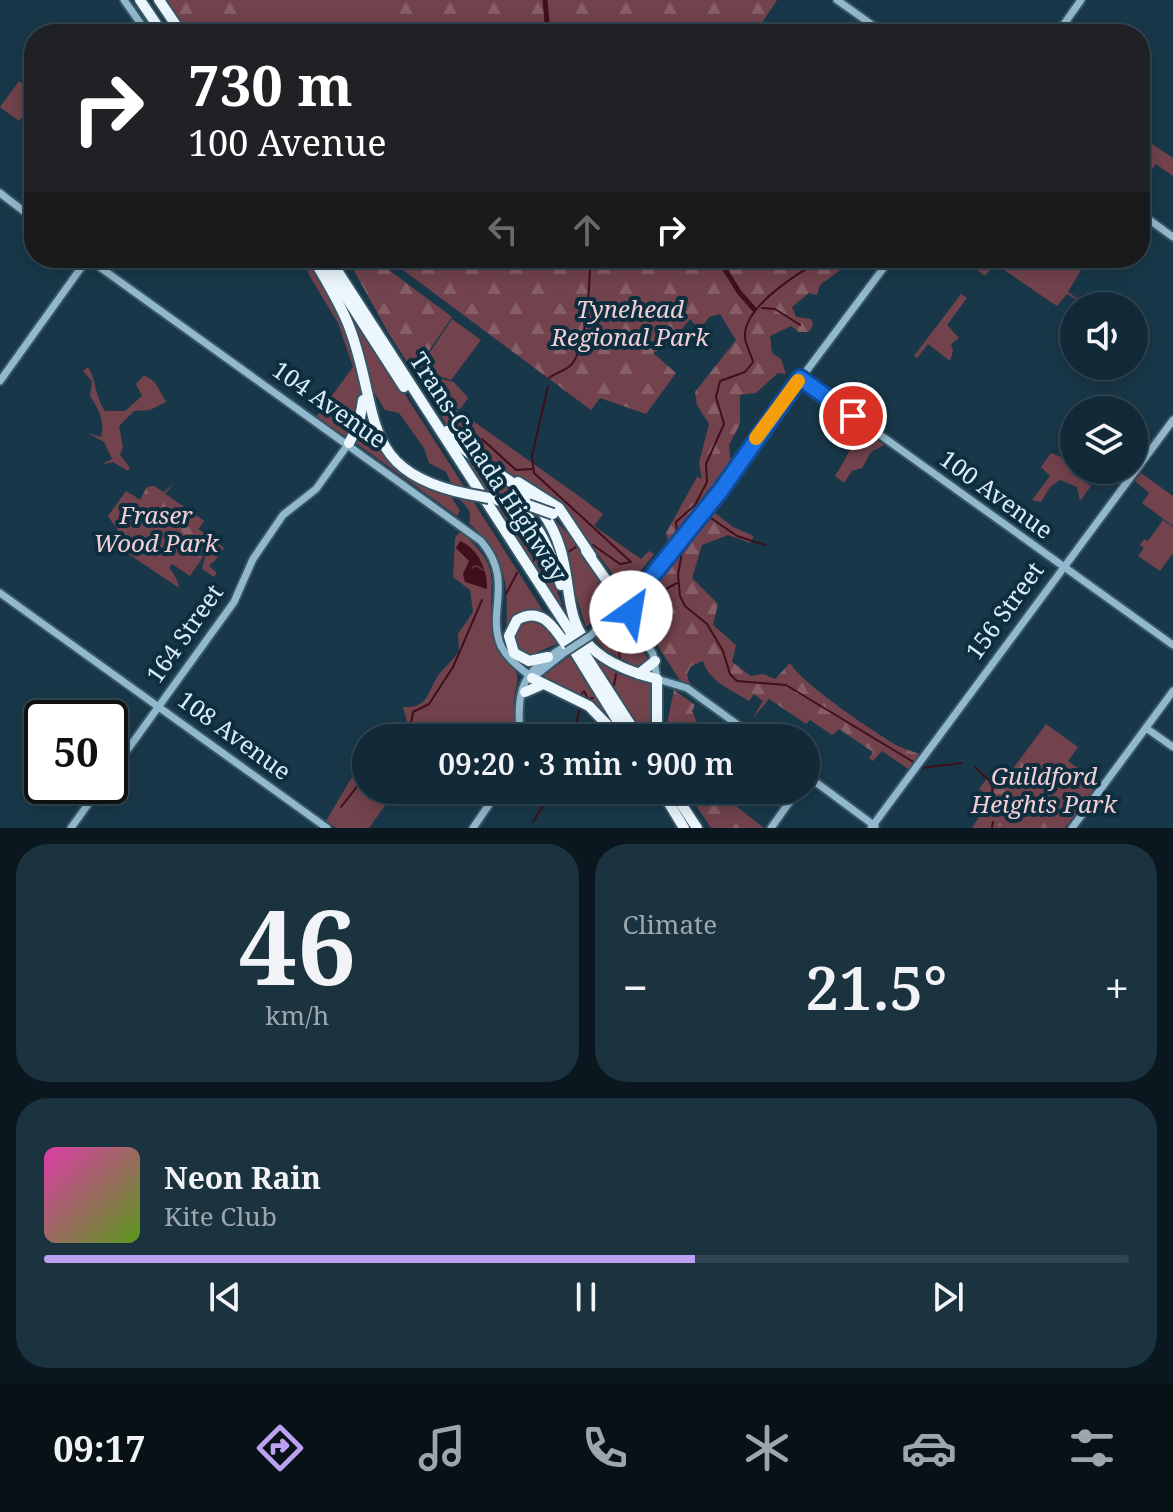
<!DOCTYPE html>
<meta charset="utf-8">
<style>
:root{--surface:#122a37;--page:#1b323f;--text:#f1f3f6;--muted:#9ca7ad;--line:#314652;--accent:#bca0f2}
body{margin:0;font-family:"Noto Serif",serif;background:var(--page);color:var(--text);height:100vh;display:flex;flex-direction:column;font-size:30px;white-space:nowrap}
*{box-sizing:border-box;margin:0}
p{font-size:26px;color:var(--muted)}
.icon{flex:none;width:44px;height:44px;fill:none;stroke:currentColor;stroke-width:2;stroke-linecap:round;stroke-linejoin:round}
.map{position:relative;height:828px;overflow:hidden}
.details{display:flex;flex-direction:column;gap:16px;padding:16px;background:#0a171e;flex:1}
.details>*{flex:none}
.hud{position:absolute;left:24px;top:24px;width:1126px;height:244px;border-radius:32px;box-shadow:0 4px 20px #0003,0 0 0 2px var(--line);background:#202124;color:#fff;overflow:hidden}
.buttons{position:absolute;left:1060px;top:292px;display:grid;gap:16px}
.buttons a{display:grid;place-items:center;width:88px;height:88px;border-radius:50%;background:var(--surface);box-shadow:0 4px 20px #0003,0 0 0 2px var(--line);font-size:40px}
.speed{position:absolute;left:24px;top:700px;display:flex;gap:16px;font-size:40px;font-weight:700;text-align:center}
.speed>*{display:grid;place-content:center;width:104px;height:104px;border-radius:50%;background:var(--surface);box-shadow:0 4px 20px #0003,0 0 0 2px var(--line);line-height:1}
.speed .limit{border:4px solid #111;border-radius:12px;background:#fff;color:#111}
.pin{position:absolute;display:grid;place-items:center;width:68px;height:68px;color:#fff;margin:-34px;border:4px solid #fff;border-radius:50%;box-shadow:0 2px 8px #0007}
.me{position:absolute;width:88px;margin:-44px;rotate:32deg;stroke-linejoin:round;filter:drop-shadow(0 0 6px #0008)}
.turn{display:flex;align-items:center;gap:28px;height:168px;padding:0 32px;font-size:36px}
.turn .icon{width:104px;height:104px;stroke-width:2.5}
.turn b{display:block;font-size:56px;line-height:68px}
.lanes{display:flex;align-items:center;height:76px;padding:0 32px;background:#0003;justify-content:center;gap:40px;direction:ltr}
.lanes .off{opacity:.35}
.big{font-size:60px;font-weight:600;line-height:1.1}
.details .tile{flex:1;display:flex;flex-direction:column;justify-content:center;gap:12px;min-width:0;padding:0 28px;border-radius:32px;background:var(--page)}
.details .dial{align-items:center;gap:0}
.dial b{font-size:104px;line-height:1}
.song{display:flex;align-items:center;gap:24px}
.cover{width:96px;height:96px;border-radius:12px;background:linear-gradient(135deg,hsl(320 70% 55%),hsl(90 70% 35%))}
.played{height:8px;border-radius:4px;background:linear-gradient(90deg,var(--accent) 60%,var(--line) 60%)}
.keys{display:flex;justify-content:space-around;direction:ltr}
.heat{display:flex;justify-content:space-between;align-items:center;font-size:44px;direction:ltr}
.details .tiles{flex:1;display:grid;gap:16px;grid-template-columns:1fr 1fr}
.tile:last-child{grid-column:span 2}
.trip{position:absolute;left:352px;top:724px;width:468px;height:80px;border-radius:40px;background:var(--surface);box-shadow:0 4px 20px #0003,0 0 0 2px var(--line);font-weight:600;line-height:80px;text-align:center}
.tab-bar{display:flex;height:128px;justify-content:space-around;align-items:center;background:#071116;color:var(--muted)}
.tab-bar .icon{width:56px;height:56px}
.tab-bar .selected{color:var(--accent)}
.tab-bar b{font-size:36px;color:var(--text)}
.map>svg:first-child{display:block}
.green{fill:#72434c}
.forest{fill:url(#forest-firs)}
.water{fill:url(#water-ripples)}
.lines{fill:none;stroke-linecap:round;stroke-linejoin:round}
.stream{stroke:#3f0f1c;stroke-width:2}
.river{stroke:#3f0f1c;stroke-width:5}
.secondary-casing{stroke:#375565;stroke-width:11}
.highway-casing{stroke:#375565;stroke-width:14}
.secondary{stroke:#92b8cd;stroke-width:7}
.highway{stroke:#ebf6fd;stroke-width:10}
.secondary-bridge-casing{stroke:#375565;stroke-width:11;stroke-linecap:butt}
.highway-bridge-casing{stroke:#375565;stroke-width:14;stroke-linecap:butt}
.secondary-bridge{stroke:#92b8cd;stroke-width:7}
.highway-bridge{stroke:#ebf6fd;stroke-width:10}
.route-casing{stroke:#114b97;stroke-width:20}
.route{stroke:#1a73e8;stroke-width:14}
.slow{stroke:#f59e0b;stroke-width:14}
.labels{text-anchor:middle;stroke-width:8;stroke-linejoin:round;paint-order:stroke}
.park-label{font-size:24px;font-style:italic;fill:#f3ced4;stroke:#0d2e3e}
.street-label{font-size:24px;fill:#dbedf7;stroke:#0d2e3e}
</style>
<div class="map">
<svg width="1173" height="828" viewBox="0 0 1173 828">
<defs>
<pattern id="forest-firs" width="22" height="20" patternUnits="userSpaceOnUse" patternTransform="scale(2)"><rect width="22" height="20" fill="#72434c"/><path d="M5 1l3.5 6h-7zM16 11l3.5 6h-7z" fill="#865e67"/></pattern>
<pattern id="water-ripples" width="26" height="14" patternUnits="userSpaceOnUse" patternTransform="scale(2)"><rect width="26" height="14" fill="#3f0f1c"/><path d="M2 4q2-2 4 0t4 0M15 11q2-2 4 0t4 0" fill="none" stroke="#5a323e"/></pattern>
</defs>
<rect width="100%" height="100%" fill="#183849"/>
<!-- green -->
<g class="green">
<path d="M 167,0 L 777,0 L 754,34 L 190,34 Z"/>
<path d="M 19,81 L 34,92 L 34,101 L 19,121 L 0,107 Z"/>
<path d="M 1140,136 L 1173,158 L 1173,176 L 1156,164 L 1148,174 L 1142,169 L 1149,159 L 1140,152 Z"/>
<path d="M 304,258 L 310,258 C 331,296 369,364 361,409 C 359,419 352,429 348,438 L 316,417 L 353,367 L 338,323 L 309,275 Z"/>
<path d="M 961,258 L 980,268 L 988,258 L 1088,258 L 1068,292 L 1088,306 L 1067,294 L 1057,306 L 995,264 L 985,276 Z"/>
<path d="M 321,264 L 467,491 L 454,489 L 446,472 L 429,463 L 424,448 L 399,413 L 385,410 L 369,384 Z"/>
<path d="M 961,294 L 967,298 L 947,325 L 959,338 L 951,344 L 953,351 L 950,361 L 928,344 L 917,358 L 914,356 Z"/>
<path d="M 452,319 L 481,340 L 451,380 L 438,376 L 426,358 Z"/>
<path d="M 88,367 C 97,382 95,397 105,411 L 125,411 L 142,396 L 136,384 L 144,375 L 155,382 L 166,402 L 150,410 L 134,411 L 119,426 L 123,447 L 120,455 L 130,468 L 128,471 L 113,462 L 101,465 L 112,459 L 104,442 L 88,433 L 101,437 C 106,424 98,407 90,396 L 92,381 L 83,371 Z"/>
<path d="M 435,406 L 459,411 L 583,499 L 603,514 L 594,526 L 641,559 L 649,551 L 654,554 L 628,587 L 620,584 L 568,514 L 533,486 L 478,457 L 448,427 Z"/>
<path d="M 364,415 C 372,424 374,438 381,448 C 397,472 422,486 449,493 L 460,511 L 457,516 L 353,441 Z"/>
<path d="M 857,425 L 884,445 L 871,452 L 862,468 L 852,471 L 844,483 L 835,476 C 843,464 857,440 857,425 Z"/>
<path d="M 1074,444 L 1071,473 L 1091,486 L 1080,501 L 1077,487 L 1060,480 L 1050,487 L 1041,502 L 1032,500 L 1050,476 L 1041,467 L 1051,453 L 1064,458 Z"/>
<path d="M 456,447 L 532,502 L 485,491 Z"/>
<path d="M 1141,473 L 1173,496 L 1173,526 L 1142,503 L 1149,493 L 1135,481 Z"/>
<path d="M 174,483 L 165,494 L 204,521 L 198,529 L 224,548 L 209,566 L 217,573 L 214,577 L 202,569 L 205,557 L 189,540 L 187,544 L 203,557 L 190,576 L 172,564 L 163,577 L 113,542 L 119,532 L 108,516 L 126,491 L 140,501 L 147,487 L 154,486 L 164,492 Z"/>
<path d="M 456,494 L 471,498 L 547,617 L 535,610 L 520,613 L 506,631 C 509,581 506,558 469,523 C 473,507 463,506 456,494 Z"/>
<path d="M 493,503 L 531,520 L 567,618 Z"/>
<path d="M 551,516 L 573,539 L 613,599 L 607,610 L 586,627 Z"/>
<path d="M 1163,520 L 1173,527 L 1173,553 L 1160,571 L 1138,556 L 1144,548 L 1140,545 L 1144,539 L 1148,541 Z"/>
<path d="M 460,531 C 510,575 483,582 494,632 C 497,648 508,656 515,670 C 520,679 516,686 515,694 C 512,709 516,723 516,738 L 397,738 L 407,722 L 403,707 C 429,708 426,694 438,676 C 444,667 453,661 459,651 L 458,634 L 473,612 L 470,590 L 453,577 L 455,538 Z"/>
<path d="M 529,617 L 541,619 L 561,642 L 526,657 L 517,650 L 513,631 Z"/>
<path d="M 618,624 L 625,624 L 649,660 L 639,668 L 605,650 L 595,639 Z"/>
<path d="M 571,655 L 615,725 L 539,679 Z"/>
<path d="M 591,655 L 619,674 L 654,683 L 651,721 L 654,738 L 647,738 Z"/>
<path d="M 1046,724 L 1078,747 L 1068,761 L 1098,783 L 1065,828 L 972,828 L 980,815 L 977,810 L 988,795 L 979,789 L 996,766 L 1009,774 Z"/>
<path d="M 366,763 L 366,790 L 396,790 L 369,828 L 336,828 L 326,821 L 352,777 Z"/>
</g>
<!-- forest -->
<g class="forest">
<path d="M 167,0 L 273,0 L 248,34 L 190,34 Z"/>
<path d="M 396,0 L 777,0 L 754,34 L 399,34 L 392,14 Z"/>
<path d="M 342,258 L 373,258 L 452,317 L 424,358 L 437,378 L 454,382 L 468,398 L 460,409 L 435,405 L 389,334 L 352,267 Z"/>
<path d="M 387,258 L 857,258 L 820,285 L 817,295 L 809,293 L 792,307 L 796,317 L 811,319 L 813,325 L 809,332 L 799,332 L 791,326 L 770,336 L 772,353 L 781,359 L 786,374 L 778,373 L 756,393 L 740,395 L 740,424 L 729,445 L 731,463 L 670,548 L 666,533 L 697,477 L 702,479 L 699,463 L 709,424 L 697,405 L 695,392 L 736,340 L 720,314 L 709,317 L 700,330 L 690,319 L 673,340 L 653,353 L 676,373 L 646,414 L 600,398 L 591,410 Z"/>
<path d="M 154,486 L 204,521 L 198,529 L 224,548 L 213,563 L 184,535 L 167,506 L 144,515 L 132,507 L 130,493 L 140,500 L 147,487 Z"/>
<path d="M 124,506 L 132,514 L 128,534 L 135,552 C 155,553 176,567 179,588 L 111,542 L 121,529 L 118,517 Z"/>
<path d="M 710,509 L 733,527 L 754,536 L 750,543 L 728,535 L 702,545 L 692,578 L 718,604 L 713,625 L 736,645 L 732,662 L 751,676 L 763,674 L 775,679 L 790,663 C 801,683 875,733 898,746 C 905,750 914,751 921,755 L 908,769 L 882,751 L 873,761 L 869,758 L 873,752 L 839,729 L 832,735 L 810,720 L 806,724 L 769,699 L 752,719 L 763,701 L 754,694 L 749,701 C 731,689 710,683 703,661 L 691,666 L 687,674 L 690,686 L 679,679 L 634,609 Z"/>
<path d="M 674,690 L 695,705 L 692,711 L 704,738 L 664,738 Z"/>
<path d="M 1032,746 L 1038,750 L 1023,780 L 1034,792 L 1051,802 L 1061,828 L 1029,828 L 1014,798 L 1004,826 L 974,828 L 982,816 L 979,810 L 990,795 L 981,788 L 996,767 L 1009,776 Z"/>
<path d="M 686,790 L 727,790 L 736,806 L 764,828 L 711,828 Z"/>
</g>
<!-- water -->
<path class="water" d="M 460,541 C 478,548 488,571 487,589 L 465,582 L 463,574 L 469,561 L 456,548 Z"/>
<g class="lines">
<!-- stream -->
<g class="stream">
<path d="M 762,308 L 775,309 L 800,325"/>
<path d="M 549,378 C 555,373 565,371 571,365 C 587,348 590,282 590,258"/>
<path d="M 548,386 L 532,456 L 534,473 L 631,562 L 620,564 L 593,545"/>
<path d="M 482,439 L 516,470 L 532,469"/>
<path d="M 708,516 L 737,536 L 765,545"/>
<path d="M 677,531 L 676,522 L 695,505 L 707,482 L 706,464 L 724,424 L 716,397 L 720,381 L 745,372 L 753,362 C 751,354 746,346 745,338 C 742,307 801,270 827,258"/>
<path d="M 683,546 L 678,575 L 680,596 L 685,606 L 707,624 L 723,651 L 730,674 L 737,681 L 786,685 L 915,763"/>
<path d="M 565,554 L 576,547"/>
<path d="M 532,563 L 535,558 L 521,535 L 524,531 L 546,558"/>
<path d="M 506,594 L 517,573"/>
<path d="M 639,617 L 664,590 L 677,583"/>
<path d="M 620,660 L 618,641 L 625,630"/>
<path d="M 614,685 L 616,674"/>
<path d="M 580,696 L 584,691 L 588,699 L 593,698"/>
<path d="M 404,738 L 410,729 L 413,712 L 429,704 L 453,667 L 482,600"/>
<path d="M 573,738 L 580,708"/>
<path d="M 975,767 L 992,783 L 993,816"/>
<path d="M 921,768 L 962,763"/>
<path d="M 341,807 L 366,775"/>
<path d="M 533,822 L 549,795"/>
<path d="M 992,827 L 993,822"/>
</g>
<!-- river -->
<g class="river">
<path d="M 539,34 L 547,22 L 545,0"/>
<path d="M 718,258 L 739,292 L 754,309"/>
</g>
<!-- secondary casing -->
<g class="secondary-casing">
<g id="secondary">
<path d="M 124,0 L 148,34"/>
<path d="M 837,0 L 885,34"/>
<path d="M 1057,34 L 1081,0"/>
<path d="M 0,193 L 34,219"/>
<path d="M 1140,213 L 1173,237"/>
<path d="M 87,258 L 481,541 C 515,581 486,611 501,646 C 508,660 521,668 532,678"/>
<path d="M 798,376 L 1173,645"/>
<path d="M 0,381 L 88,258"/>
<path d="M 0,593 L 327,828"/>
<path d="M 624,606 L 653,654 L 657,679 L 687,688 L 756,738"/>
<path d="M 590,636 L 644,588 L 891,258"/>
<path d="M 531,679 L 565,652"/>
<path d="M 1146,728 L 1173,747"/>
<path d="M 520,738 C 517,688 520,674 564,647"/>
<path d="M 110,774 L 234,602 L 253,559 L 283,515 L 316,489 L 349,443"/>
<path d="M 806,775 L 875,826"/>
<path d="M 71,828 L 101,786"/>
<path d="M 473,828 L 499,790"/>
<path d="M 771,828 L 798,790"/>
<path d="M 871,828 L 1173,420"/>
<path d="M 1072,828 L 1173,691"/>
</g>
</g>
<!-- highway casing -->
<g class="highway-casing">
<g id="highway">
<path d="M 140,0 L 163,34"/>
<path d="M 159,0 L 182,34"/>
<path d="M 313,258 C 326,281 341,304 350,329 C 381,412 357,472 468,494"/>
<path d="M 321,258 L 404,387"/>
<path d="M 329,258 L 639,738"/>
<path d="M 447,431 C 472,465 516,476 541,510 C 594,582 531,647 657,679 L 657,738"/>
<path d="M 349,443 L 359,424 L 363,400"/>
<path d="M 518,482 L 559,508 L 591,556"/>
<path d="M 497,500 C 540,513 547,546 561,585"/>
<path d="M 586,551 L 623,604"/>
<path d="M 616,592 L 635,591"/>
<path d="M 567,639 L 628,738"/>
<path d="M 548,657 L 529,661 L 514,653 L 509,636 L 517,620 C 541,606 554,627 566,645"/>
<path d="M 639,674 L 655,661"/>
<path d="M 532,678 L 589,706 L 620,738"/>
<path d="M 525,692 L 541,685"/>
<path d="M 661,790 L 684,828"/>
<path d="M 672,790 L 697,828"/>
</g>
</g>
<!-- secondary -->
<use href="#secondary" class="secondary"/>
<!-- highway -->
<use href="#highway" class="highway"/>
<!-- secondary-bridge casing -->
<g class="secondary-bridge-casing">
<path id="secondary-bridge" d="M 567,651 L 590,636"/>
</g>
<!-- highway-bridge casing -->
<g class="highway-bridge-casing">
<g id="highway-bridge">
<path d="M 468,494 L 489,498"/>
<path d="M 528,505 L 553,514"/>
</g>
</g>
<!-- secondary-bridge -->
<use href="#secondary-bridge" class="secondary-bridge"/>
<!-- highway-bridge -->
<use href="#highway-bridge" class="highway-bridge"/>
</g>
<g class="lines">
<!-- route casing -->
<g class="route-casing">
<path id="route" d="M 631,612 L 632,601 L 721,490 L 800,378 L 853,416"/>
</g>
<!-- route -->
<use href="#route" class="route"/>
<!-- slow -->
<path class="slow" d="M 756,438 L 798,381"/>
</g>
<g class="labels">
<!-- park labels -->
<g class="park-label">
<text x="630" y="318">Tynehead<tspan x="630" dy="28">Regional Park</tspan></text>
<text x="156" y="524">Fraser<tspan x="156" dy="28">Wood Park</tspan></text>
<text x="1044" y="785">Guildford<tspan x="1044" dy="28">Heights Park</tspan></text>
</g>
<!-- street labels -->
<g class="street-label">
<text transform="translate(329 405) rotate(35)" y="8">104 Avenue</text>
<text transform="translate(488 467) rotate(57)" y="8">Trans-Canada Highway</text>
<text transform="translate(996 495) rotate(36)" y="8">100 Avenue</text>
<text transform="translate(1005 611) rotate(-54)" y="8">156 Street</text>
<text transform="translate(185 634) rotate(-55)" y="8">164 Street</text>
<text transform="translate(234 736) rotate(36)" y="8">108 Avenue</text>
</g>
</g>
</svg>
<div class="buttons">
<a><svg class="icon" aria-label="sound" viewBox="0 0 24 24"><path d="M4 9h4l5-4v14l-5-4H4zM17 9q2 3 0 6"/></svg></a>
<a><svg class="icon" aria-label="layers" viewBox="0 0 24 24"><path d="M12 4l9 5-9 5-9-5zM3 14l9 5 9-5"/></svg></a>
</div>
<div class="speed"><div class="limit">50</div></div>
<div class="pin" style="left:853px;top:416px;background:#d93025"><svg class="icon" aria-label="arrive" viewBox="0 0 24 24"><path d="M6 21V4h12l-3 4 3 4H6"/></svg></div>
<svg class="me" style="left:631px;top:612px" viewBox="-20 -20 40 40"><circle r="19" fill="#fff"/><path d="M0-13L10 11 0 6-10 11z" fill="#1a73e8"/></svg>
<div class="trip">09:20 · 3 min · 900 m</div>
<div class="hud">
<div class="turn"><svg class="icon" aria-label="right" viewBox="0 0 24 24"><path d="M7 20v-9h11M14 6l5 5-5 5"/></svg><div><b>730 m</b>100 Avenue</div></div>
<div class="lanes"><svg class="icon off" aria-label="left" viewBox="0 0 24 24"><path d="M17 20v-9H6M10 6l-5 5 5 5"/></svg><svg class="icon off" aria-label="ahead" viewBox="0 0 24 24"><path d="M12 20V5M6 11l6-6 6 6"/></svg><svg class="icon" aria-label="right" viewBox="0 0 24 24"><path d="M7 20v-9h11M14 6l5 5-5 5"/></svg></div>
</div>
</div>
<section class="details">
<div class="tiles">
<div class="tile dial"><b>46</b><p>km/h</p></div>
<div class="tile"><p>Climate</p>
<div class="heat"><a>−</a><b class="big">21.5°</b><a>+</a></div>
</div>
<div class="tile">
<div class="song"><i class="cover"></i><div><b>Neon Rain</b><p>Kite Club</p></div></div>
<div class="played"></div>
<div class="keys"><svg class="icon" aria-label="previous" viewBox="0 0 24 24"><path d="M18 5L8 12l10 7zM5 5v14"/></svg><svg class="icon" aria-label="pause" viewBox="0 0 24 24"><path d="M8 5v14M16 5v14"/></svg><svg class="icon" aria-label="next" viewBox="0 0 24 24"><path d="M6 5l10 7-10 7zM19 5v14"/></svg></div>
</div>
</div>
</section>
<nav class="tab-bar">
<b>09:17</b>
<svg class="icon selected" aria-label="directions" viewBox="0 0 24 24"><path d="M12 3l9 9-9 9-9-9zM9 14v-3h6M13 9l2 2-2 2"/></svg>
<svg class="icon" aria-label="music" viewBox="0 0 24 24"><path d="M9 18V5l10-2v13"/><circle cx="6" cy="18" r="3"/><circle cx="16" cy="16" r="3"/></svg>
<svg class="icon" aria-label="phone" viewBox="0 0 24 24"><path d="M5 4h4l2 5-3 2q2 4 5 5l2-3 5 2v4C11 20 4 13 5 4z"/></svg>
<svg class="icon" aria-label="climate" viewBox="0 0 24 24"><path d="M12 3v18M4 7l16 10M4 17L20 7"/></svg>
<svg class="icon" aria-label="car" viewBox="0 0 24 24"><path d="M5 17H2v-5l4-1 3-4h7l3 4 3 1v5h-3M9 17h6M6 11h13"/><circle cx="7" cy="17" r="2"/><circle cx="17" cy="17" r="2"/></svg>
<svg class="icon" aria-label="filters" viewBox="0 0 24 24"><path d="M4 7h16M4 17h16"/><circle cx="9" cy="7" r="2"/><circle cx="15" cy="17" r="2"/></svg>
</nav>
